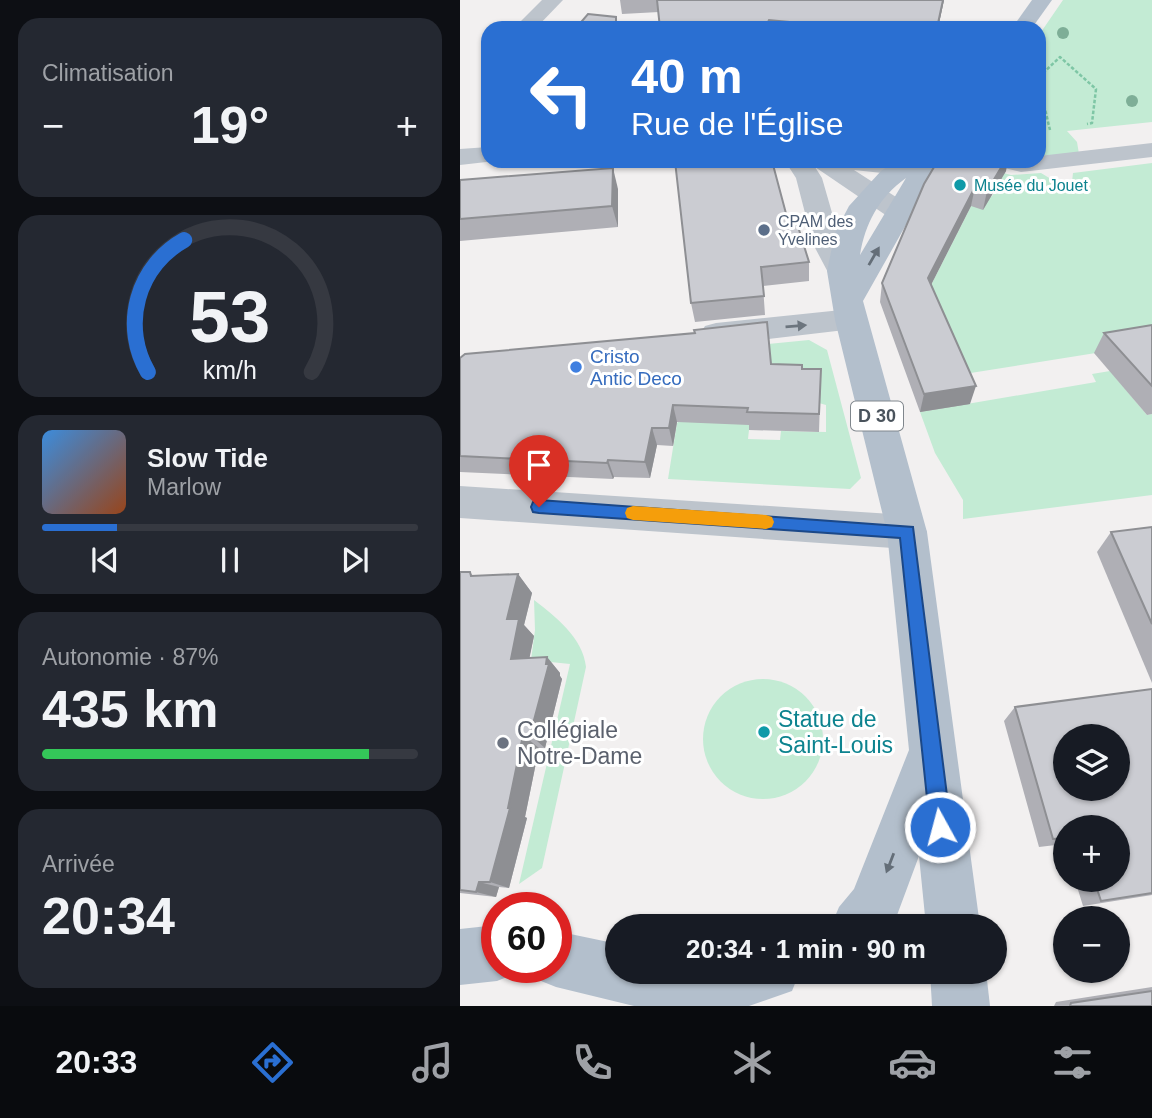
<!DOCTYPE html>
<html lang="fr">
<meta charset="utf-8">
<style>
:root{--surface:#171b24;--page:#242831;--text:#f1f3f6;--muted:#9ea1a6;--line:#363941;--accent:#2a6fd2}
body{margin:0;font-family:Helvetica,sans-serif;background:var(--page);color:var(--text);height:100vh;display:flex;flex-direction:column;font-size:26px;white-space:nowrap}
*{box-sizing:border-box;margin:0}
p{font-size:23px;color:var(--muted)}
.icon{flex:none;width:38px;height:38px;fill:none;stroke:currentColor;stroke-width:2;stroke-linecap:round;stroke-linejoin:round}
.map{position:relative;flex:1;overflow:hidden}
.sheet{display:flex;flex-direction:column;gap:18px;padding:18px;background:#0d0f14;width:460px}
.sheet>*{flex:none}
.top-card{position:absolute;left:21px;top:21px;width:565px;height:147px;border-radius:21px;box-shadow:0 2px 5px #0004;background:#2a6fd2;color:#fff;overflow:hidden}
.controls{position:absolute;left:593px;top:724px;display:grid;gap:14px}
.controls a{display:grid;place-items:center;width:77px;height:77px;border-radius:50%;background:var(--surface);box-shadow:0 2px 5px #0004;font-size:35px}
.speed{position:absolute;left:21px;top:892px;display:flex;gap:14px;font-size:35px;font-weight:700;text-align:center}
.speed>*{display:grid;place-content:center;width:91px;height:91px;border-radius:50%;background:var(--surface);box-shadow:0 2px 5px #0004;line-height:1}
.speed .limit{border:10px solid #d22;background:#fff;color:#111}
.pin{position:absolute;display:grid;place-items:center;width:60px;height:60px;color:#fff;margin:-72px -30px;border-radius:50% 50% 50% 0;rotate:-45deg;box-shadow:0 0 7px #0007}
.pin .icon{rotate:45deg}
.me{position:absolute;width:77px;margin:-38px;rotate:353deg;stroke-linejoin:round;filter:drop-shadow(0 0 5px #0008)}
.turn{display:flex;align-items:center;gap:24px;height:147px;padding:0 35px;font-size:32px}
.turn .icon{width:91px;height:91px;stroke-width:2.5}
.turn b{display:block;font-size:49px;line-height:60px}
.big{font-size:52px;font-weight:700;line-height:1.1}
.sheet .tile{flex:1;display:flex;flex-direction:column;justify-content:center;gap:10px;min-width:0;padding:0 24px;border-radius:21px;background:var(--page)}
.sheet .dial{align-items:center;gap:0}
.dial svg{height:182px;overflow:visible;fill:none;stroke:var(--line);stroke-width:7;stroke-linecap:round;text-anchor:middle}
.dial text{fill:var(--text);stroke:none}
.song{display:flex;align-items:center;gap:21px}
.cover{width:84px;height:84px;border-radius:10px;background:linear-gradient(135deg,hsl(210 70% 55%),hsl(20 70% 35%))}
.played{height:7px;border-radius:4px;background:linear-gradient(90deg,var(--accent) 20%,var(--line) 20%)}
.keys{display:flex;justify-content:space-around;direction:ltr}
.heat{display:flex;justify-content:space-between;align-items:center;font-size:38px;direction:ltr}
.charge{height:10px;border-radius:5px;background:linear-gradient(90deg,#34c759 87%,var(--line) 0)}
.trip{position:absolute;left:145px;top:914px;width:402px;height:70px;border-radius:35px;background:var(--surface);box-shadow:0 2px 5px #0004;font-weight:700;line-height:70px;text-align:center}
.tab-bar{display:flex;height:112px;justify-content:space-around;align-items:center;background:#090b0e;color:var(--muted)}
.tab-bar .icon{width:49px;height:49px}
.tab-bar .selected{color:var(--accent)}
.tab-bar b{font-size:32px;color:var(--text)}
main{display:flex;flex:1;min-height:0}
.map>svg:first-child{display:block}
.green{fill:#c3ebd4;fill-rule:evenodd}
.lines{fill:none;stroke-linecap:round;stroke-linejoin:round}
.path{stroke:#7ec6a5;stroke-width:2.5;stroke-dasharray:3.5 2;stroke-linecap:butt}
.pedestrian{fill:#bdc4cc;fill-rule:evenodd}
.minor{fill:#bdc4cc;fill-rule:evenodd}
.primary{fill:#b3bfcc;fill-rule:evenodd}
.tree{fill:#7eae97}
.wall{fill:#afafb5}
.shaded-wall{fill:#8e8f93}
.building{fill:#cbccd2;stroke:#8e8f93;stroke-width:2;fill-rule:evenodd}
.oneway{fill:#646e78}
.oneway2{fill:#6c757e}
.route{fill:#2a6fd2;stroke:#1b4888;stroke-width:2}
.slow{fill:#f59e0b}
.culture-dot{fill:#0f9aa8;stroke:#fff;stroke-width:2.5}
.service-dot{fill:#5c6f8a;stroke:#fff;stroke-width:2.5}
.shop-dot{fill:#3f7fe0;stroke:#fff;stroke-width:2.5}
.worship-dot{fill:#6b7280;stroke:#fff;stroke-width:2.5}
.labels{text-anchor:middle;stroke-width:6;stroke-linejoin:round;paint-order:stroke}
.far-culture-label{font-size:16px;fill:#0d838f;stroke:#fff;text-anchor:start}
.far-service-label{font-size:16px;fill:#4e5e75;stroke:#fff;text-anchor:start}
.shield{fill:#fff;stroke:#80878d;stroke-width:2}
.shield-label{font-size:18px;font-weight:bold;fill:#4a535c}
.shop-label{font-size:19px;fill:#366cbe;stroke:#fff;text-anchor:start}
.near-culture-label{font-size:23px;fill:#0d838f;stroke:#fff;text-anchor:start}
.near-worship-label{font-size:23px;fill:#5b616d;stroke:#fff;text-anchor:start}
</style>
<main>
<section class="sheet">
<div class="tile"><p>Climatisation</p>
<div class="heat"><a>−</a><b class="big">19°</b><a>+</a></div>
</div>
<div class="tile dial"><svg viewBox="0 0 100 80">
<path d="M14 69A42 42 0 1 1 86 69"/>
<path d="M14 69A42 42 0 0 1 30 11" stroke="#2a6fd2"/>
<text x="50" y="56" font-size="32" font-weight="700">53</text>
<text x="50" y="72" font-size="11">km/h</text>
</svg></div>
<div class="tile">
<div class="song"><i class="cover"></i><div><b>Slow Tide</b><p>Marlow</p></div></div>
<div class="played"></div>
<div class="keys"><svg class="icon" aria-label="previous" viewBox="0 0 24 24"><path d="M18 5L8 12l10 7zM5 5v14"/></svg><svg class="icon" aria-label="pause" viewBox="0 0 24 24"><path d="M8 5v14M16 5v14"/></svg><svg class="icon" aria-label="next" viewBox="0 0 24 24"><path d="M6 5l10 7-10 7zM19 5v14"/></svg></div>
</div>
<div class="tile"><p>Autonomie · 87%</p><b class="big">435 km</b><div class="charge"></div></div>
<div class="tile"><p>Arrivée</p><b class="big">20:34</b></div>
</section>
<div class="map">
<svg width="692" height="1006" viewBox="0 0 692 1006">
<rect width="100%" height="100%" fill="#f2f0f0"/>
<!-- green -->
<g class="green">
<path d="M 603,0 L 692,0 L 692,122 L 607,131 L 617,142 L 619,154 L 579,156 L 579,35 Z"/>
<path d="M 692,163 L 692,344 L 498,375 L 465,297 L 511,206 L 532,196 L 534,193 L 528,192 L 540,172 L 551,175 L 581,173 L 611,191 L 613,173 Z"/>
<path d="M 349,340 L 367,350 L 401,478 L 390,489 L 208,479 L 217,423 L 308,344 ZM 294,385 L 366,405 L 366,432 L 321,431 L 320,440 L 288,439 Z"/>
<path d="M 650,371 L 687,415 L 692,414 L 692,495 L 503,519 L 503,500 L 475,453 L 460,412 L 636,382 L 632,374 Z"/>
<path d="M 74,600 C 96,617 123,638 126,667 L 82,868 L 59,884 L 110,664 L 71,660 L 75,630 Z"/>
<circle cx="303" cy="739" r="60"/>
</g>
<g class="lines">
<!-- path -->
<g class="path">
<path d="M 579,77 L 600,57 L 636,89 L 632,123 L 627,124"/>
<path d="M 579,84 L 590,130"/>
</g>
<!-- pedestrian -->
<path class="pedestrian" d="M 692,143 L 692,157 L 561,172 L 540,167 L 536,162 L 579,161 L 579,156 Z"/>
<!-- minor -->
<g class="minor">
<path d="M 82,0 L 103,0 L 76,28 L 54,28 Z"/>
<path d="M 28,147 L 28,161 L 35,161 L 0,165 L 0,149 Z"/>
<path d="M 325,161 L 450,161 L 454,167 L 450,173 L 441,175 L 394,170 L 450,206 L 454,212 L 450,218 L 440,220 L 430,218 L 355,167 L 362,178 L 381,244 L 397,271 L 393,278 L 382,281 L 371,278 L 353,244 L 336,178 Z"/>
<path d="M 391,309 L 402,312 L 407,320 L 402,328 L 256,345 L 245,342 L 240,334 L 245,326 L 256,323 Z"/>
<path d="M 0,486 L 447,515 L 461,520 L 467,532 L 461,544 L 447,549 L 0,518 Z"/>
</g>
<!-- primary -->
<g class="primary">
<path d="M 572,0 L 592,0 L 572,28 L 552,28 Z"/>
<path d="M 436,161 L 482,161 L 403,301 L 467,532 L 520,926 L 466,926 L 459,856 L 433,926 L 371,926 L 379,907 L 394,889 L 449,750 L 427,532 L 375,320 L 367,271 L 375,233 L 389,206 L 421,171 ZM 446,178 L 400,255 C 405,224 419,197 446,178 Z"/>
<path d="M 37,925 L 37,968 L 59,968 L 57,973 L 37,981 L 0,985 L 0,929 Z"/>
<path d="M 96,931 L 158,944 L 158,971 L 340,971 L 332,991 L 289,1006 L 174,1006 L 96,987 L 76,979 L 72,968 L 96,968 Z"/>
<path d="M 470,971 L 526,971 L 530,1006 L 472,1006 Z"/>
</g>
</g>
<!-- trees -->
<g class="tree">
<circle cx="603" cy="33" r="6"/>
<circle cx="672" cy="101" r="6"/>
</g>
<!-- wall -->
<g class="wall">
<path d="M 160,0 L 484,0 L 478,28 L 200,28 L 199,12 L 162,14 Z"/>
<path d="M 479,161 L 546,171 L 523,210 L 511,206 L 471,284 L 510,404 L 460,412 L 420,302 L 422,283 Z"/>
<path d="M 0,180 L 158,189 L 158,227 L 0,241 Z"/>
<path d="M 328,221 L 349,262 L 349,281 L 303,286 L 305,315 L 235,322 L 231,303 Z"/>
<path d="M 692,325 L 692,414 L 687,415 L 634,353 L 644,333 Z"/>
<path d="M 0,358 L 311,364 L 342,369 L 361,369 L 359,432 L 289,430 L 289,425 L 217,422 L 213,446 L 197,445 L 190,478 L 154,477 L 153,479 L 0,472 Z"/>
<path d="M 692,527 L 692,683 L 637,552 L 651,532 Z"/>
<path d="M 0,572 L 10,572 L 13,576 L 58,574 L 72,593 L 64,625 L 74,636 L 69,658 L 87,657 L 100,673 L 100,676 L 102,679 L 85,748 L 79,748 L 65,817 L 67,818 L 49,888 L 39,887 L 36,897 L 0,893 Z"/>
<path d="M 692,689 L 692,895 L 623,906 L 615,880 L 658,880 L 658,828 L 606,828 L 606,849 L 604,844 L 579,847 L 544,721 L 555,707 Z"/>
<path d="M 692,987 L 692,1006 L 594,1006 L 596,1002 Z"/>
</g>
<!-- shaded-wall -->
<g class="shaded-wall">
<path d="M 483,0 L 484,0 L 478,28 L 477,28 Z"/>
<path d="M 545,161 L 548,161 L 546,171 L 523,210 L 527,191 Z"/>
<path d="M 153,168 L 158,189 L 158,227 L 152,206 Z"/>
<path d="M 515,187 L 511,206 L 465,297 L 468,278 Z"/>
<path d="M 516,386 L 510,404 L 460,412 L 464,394 Z"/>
<path d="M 213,405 L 217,422 L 213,446 L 209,428 Z"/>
<path d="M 192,428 L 197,445 L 190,478 L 185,462 Z"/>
<path d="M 148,460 L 154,477 L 153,479 L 147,463 Z"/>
<path d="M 58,574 L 72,593 L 64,625 L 74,636 L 66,675 L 51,659 L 47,619 Z"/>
<path d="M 87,657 L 100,673 L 100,676 L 102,679 L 85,748 L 70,735 Z"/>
<path d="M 63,735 L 79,748 L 65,817 L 67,818 L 49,888 L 30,882 Z"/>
<path d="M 19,882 L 39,887 L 36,897 L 16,892 Z"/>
</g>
<!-- building -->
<g class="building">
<path d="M 197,0 L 483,0 L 477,28 L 393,28 L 309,20 L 305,28 L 200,28 Z"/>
<path d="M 128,14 L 156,17 L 156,28 L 116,28 Z"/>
<path d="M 215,161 L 312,161 L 328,221 L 336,220 L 349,262 L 301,267 L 304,296 L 231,303 Z"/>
<path d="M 479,161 L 545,161 L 527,191 L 515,187 L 468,278 L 516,386 L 464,394 L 422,283 L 464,184 L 477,162 Z"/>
<path d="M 153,168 L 152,206 L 0,219 L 0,180 Z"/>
<path d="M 307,322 L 311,364 L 342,365 L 342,369 L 361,369 L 359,414 L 287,412 L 288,408 L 213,405 L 209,428 L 192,428 L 185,462 L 148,460 L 147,463 L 0,456 L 0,358 L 5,354 L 235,333 L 234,330 Z"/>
<path d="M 692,325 L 692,386 L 644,333 Z"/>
<path d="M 692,527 L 692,624 L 651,532 Z"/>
<path d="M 0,572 L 10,572 L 11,576 L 58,574 L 47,619 L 59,619 L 51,659 L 87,657 L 86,664 L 89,664 L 70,735 L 63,735 L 48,808 L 50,808 L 30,882 L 19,882 L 16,892 L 0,890 Z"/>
<path d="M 692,689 L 692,893 L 641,901 L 634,880 L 658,880 L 658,828 L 606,828 L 606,838 L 593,839 L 555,707 ZM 606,737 L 658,737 L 658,789 L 606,789 Z"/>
<path d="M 692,991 L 692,1006 L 610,1006 L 611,1003 Z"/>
</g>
<!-- one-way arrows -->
<defs><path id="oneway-solid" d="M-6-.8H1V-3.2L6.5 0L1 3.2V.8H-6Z" transform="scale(1.75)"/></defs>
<g class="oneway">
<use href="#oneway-solid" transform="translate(414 256) rotate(-60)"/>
<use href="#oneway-solid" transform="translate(430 863) rotate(111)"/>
</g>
<use class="oneway2" href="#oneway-solid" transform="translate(336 326) rotate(-5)"/>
<!-- route -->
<path class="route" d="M 79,500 L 453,527 L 491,827 L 488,835 L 480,838 L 473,835 L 470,827 L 440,538 L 79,513 L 73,512 L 71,507 L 73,502 Z"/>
<!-- slow -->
<path class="slow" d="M 173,506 L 306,515 L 312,517 L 314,522 L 312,527 L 306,529 L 173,520 L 167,518 L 165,513 L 167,508 Z"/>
<!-- markers -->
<g class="culture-dot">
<circle cx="500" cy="185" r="7"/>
<circle cx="304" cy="732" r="7"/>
</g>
<circle class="service-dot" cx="304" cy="230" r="7"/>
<circle class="shop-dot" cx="116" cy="367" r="7"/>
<circle class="worship-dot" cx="43" cy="743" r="7"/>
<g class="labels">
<!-- far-culture labels -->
<g class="far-culture-label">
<text x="514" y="191">Musée du Jouet</text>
</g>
<!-- far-service labels -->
<g class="far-service-label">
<text x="318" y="227">CPAM des<tspan x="318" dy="18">Yvelines</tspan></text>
</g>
<!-- shield labels -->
<rect class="shield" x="391" y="401.5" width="52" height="29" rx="5"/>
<g class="shield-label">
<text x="417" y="422">D 30</text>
</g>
<!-- shop labels -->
<g class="shop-label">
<text x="130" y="363">Cristo<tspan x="130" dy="22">Antic Deco</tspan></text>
</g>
<!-- near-culture labels -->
<g class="near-culture-label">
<text x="318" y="727">Statue de<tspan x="318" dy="26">Saint-Louis</tspan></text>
</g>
<!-- near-worship labels -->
<g class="near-worship-label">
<text x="57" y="738">Collégiale<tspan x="57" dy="26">Notre-Dame</tspan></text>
</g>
</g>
</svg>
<div class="controls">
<a><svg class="icon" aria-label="layers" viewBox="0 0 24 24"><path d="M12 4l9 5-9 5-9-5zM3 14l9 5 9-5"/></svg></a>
<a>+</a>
<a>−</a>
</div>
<div class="speed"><div class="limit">60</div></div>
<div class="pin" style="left:79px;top:507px;background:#d93025"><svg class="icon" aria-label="arrive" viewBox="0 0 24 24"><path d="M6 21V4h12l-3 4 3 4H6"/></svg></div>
<svg class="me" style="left:480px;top:827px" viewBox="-20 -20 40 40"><circle r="17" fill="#2a6fd2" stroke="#fff" stroke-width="3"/><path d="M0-11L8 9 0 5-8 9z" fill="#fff"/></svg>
<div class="trip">20:34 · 1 min · 90 m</div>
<div class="top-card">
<div class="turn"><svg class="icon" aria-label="left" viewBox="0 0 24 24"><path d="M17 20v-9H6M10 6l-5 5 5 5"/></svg><div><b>40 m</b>Rue de l'Église</div></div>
</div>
</div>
</main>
<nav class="tab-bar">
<b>20:33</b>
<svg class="icon selected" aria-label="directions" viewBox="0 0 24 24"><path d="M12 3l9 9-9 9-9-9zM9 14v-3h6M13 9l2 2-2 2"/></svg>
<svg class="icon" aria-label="music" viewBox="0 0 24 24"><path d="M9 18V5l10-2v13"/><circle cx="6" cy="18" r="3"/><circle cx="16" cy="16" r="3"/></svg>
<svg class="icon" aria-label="phone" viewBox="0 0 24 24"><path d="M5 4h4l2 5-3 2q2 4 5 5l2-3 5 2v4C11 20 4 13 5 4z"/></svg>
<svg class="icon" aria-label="climate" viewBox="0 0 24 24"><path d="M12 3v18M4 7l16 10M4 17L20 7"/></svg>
<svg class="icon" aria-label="car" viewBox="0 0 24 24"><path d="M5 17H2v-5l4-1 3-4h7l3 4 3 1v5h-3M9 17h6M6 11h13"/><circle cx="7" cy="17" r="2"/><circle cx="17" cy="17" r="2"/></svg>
<svg class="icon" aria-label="filters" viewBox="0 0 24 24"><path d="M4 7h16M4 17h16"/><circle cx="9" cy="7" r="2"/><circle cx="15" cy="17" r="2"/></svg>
</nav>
